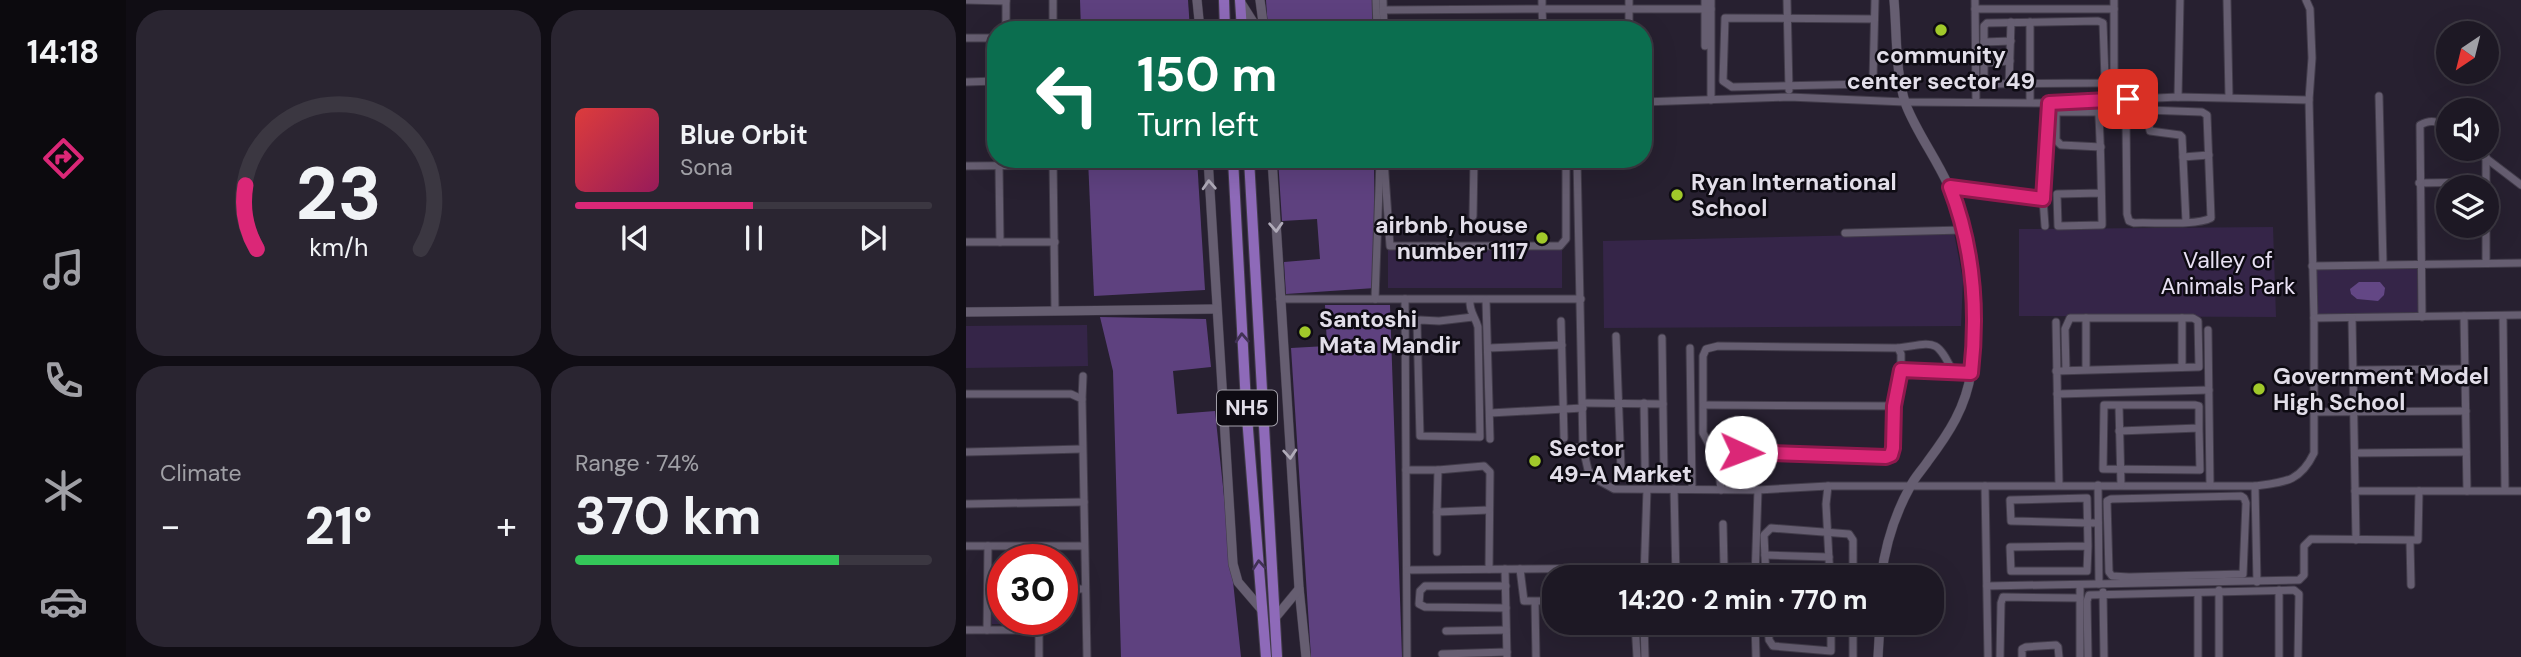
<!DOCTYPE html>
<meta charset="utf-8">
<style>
:root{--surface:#1d1824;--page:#2a2531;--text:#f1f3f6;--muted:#a0a0a6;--line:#3b3741;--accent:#db2777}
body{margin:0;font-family:"DM Sans",sans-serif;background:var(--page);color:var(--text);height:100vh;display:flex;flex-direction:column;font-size:26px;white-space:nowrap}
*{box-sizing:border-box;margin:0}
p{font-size:23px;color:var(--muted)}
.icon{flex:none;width:38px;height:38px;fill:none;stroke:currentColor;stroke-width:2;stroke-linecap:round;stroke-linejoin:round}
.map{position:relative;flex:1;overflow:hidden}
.panel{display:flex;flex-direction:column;gap:10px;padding:10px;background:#100d14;width:840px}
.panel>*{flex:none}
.hud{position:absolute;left:21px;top:21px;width:665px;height:147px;border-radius:28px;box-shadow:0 7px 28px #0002,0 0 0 2px var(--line);background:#0b6e4f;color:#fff;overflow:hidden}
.needle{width:46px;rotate:215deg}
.buttons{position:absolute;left:1470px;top:21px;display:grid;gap:14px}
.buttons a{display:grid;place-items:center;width:63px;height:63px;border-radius:50%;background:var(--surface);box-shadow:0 7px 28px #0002,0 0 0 2px var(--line);font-size:35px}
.speed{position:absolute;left:21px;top:544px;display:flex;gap:14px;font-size:35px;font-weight:700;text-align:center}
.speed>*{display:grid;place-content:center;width:91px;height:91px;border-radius:50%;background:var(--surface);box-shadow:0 7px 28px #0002,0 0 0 2px var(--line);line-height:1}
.speed .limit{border:10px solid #d22;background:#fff;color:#111}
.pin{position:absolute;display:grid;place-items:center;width:60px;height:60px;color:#fff;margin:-30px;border-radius:14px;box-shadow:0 4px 10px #0006}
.me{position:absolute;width:77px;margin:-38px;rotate:92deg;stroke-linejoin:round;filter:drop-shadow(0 0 5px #0008)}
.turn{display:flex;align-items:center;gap:24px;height:147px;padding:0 35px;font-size:32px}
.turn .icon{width:91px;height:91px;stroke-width:2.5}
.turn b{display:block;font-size:49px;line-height:60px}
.big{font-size:52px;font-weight:700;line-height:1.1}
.panel .card{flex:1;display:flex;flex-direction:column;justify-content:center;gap:10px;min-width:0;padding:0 24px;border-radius:28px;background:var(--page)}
.panel .dial{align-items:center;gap:0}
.dial svg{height:182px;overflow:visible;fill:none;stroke:var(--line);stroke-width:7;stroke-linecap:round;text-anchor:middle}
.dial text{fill:var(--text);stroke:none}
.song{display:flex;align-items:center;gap:21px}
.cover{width:84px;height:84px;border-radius:10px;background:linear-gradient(135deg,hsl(0 70% 55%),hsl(330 70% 35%))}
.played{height:7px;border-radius:4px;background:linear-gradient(90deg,var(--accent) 50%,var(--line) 50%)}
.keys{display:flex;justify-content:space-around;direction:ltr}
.heat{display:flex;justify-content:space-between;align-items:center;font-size:38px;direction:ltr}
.charge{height:10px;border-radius:5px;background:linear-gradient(90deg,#34c759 74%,var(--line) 0)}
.panel .tiles{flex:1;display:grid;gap:10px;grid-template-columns:repeat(2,1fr)}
.trip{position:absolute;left:576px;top:565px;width:402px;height:70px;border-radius:28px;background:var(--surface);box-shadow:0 7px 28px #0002,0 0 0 2px var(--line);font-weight:700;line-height:70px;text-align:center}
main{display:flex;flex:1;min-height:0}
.tab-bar{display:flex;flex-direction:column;width:126px;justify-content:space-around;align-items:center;background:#0c0a0e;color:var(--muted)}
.tab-bar .icon{width:49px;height:49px}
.tab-bar .selected{color:var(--accent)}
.tab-bar b{font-size:32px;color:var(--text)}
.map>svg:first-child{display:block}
.green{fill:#352548}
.forest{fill:#5e417f}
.water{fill:#634785}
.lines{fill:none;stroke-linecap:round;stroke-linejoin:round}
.minor-casing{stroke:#423c4a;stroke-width:9}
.tertiary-casing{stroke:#423c4a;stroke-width:10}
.trunk-casing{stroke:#423c4a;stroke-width:12}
.minor{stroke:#665e71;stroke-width:7}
.tertiary{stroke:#665e71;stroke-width:9}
.trunk{stroke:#8e6ab9;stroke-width:10}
.oneway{stroke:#b0abb9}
.oneway2{stroke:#413155}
.route-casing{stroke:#8e194d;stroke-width:18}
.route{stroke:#db2777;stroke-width:12}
.poi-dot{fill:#a1c92a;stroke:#0e0b13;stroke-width:2.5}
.labels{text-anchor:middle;stroke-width:5;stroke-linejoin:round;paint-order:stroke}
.shield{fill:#0e0b13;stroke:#a29fa9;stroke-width:2}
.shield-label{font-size:21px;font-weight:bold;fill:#e2dee9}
.poi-label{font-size:23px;font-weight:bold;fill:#e2dee9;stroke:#0e0b13;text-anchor:start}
.park-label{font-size:23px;fill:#e8e0f3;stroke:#0e0b13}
</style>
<main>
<nav class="tab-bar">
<b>14:18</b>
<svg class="icon selected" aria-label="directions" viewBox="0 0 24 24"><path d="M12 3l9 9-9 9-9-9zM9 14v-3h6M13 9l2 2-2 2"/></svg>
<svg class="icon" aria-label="music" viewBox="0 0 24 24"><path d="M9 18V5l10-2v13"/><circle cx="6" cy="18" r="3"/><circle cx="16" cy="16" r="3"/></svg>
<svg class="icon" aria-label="phone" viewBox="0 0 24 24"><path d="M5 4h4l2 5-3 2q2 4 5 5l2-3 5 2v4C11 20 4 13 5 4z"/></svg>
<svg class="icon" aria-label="climate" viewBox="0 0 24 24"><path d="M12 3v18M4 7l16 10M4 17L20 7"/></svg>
<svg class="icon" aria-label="car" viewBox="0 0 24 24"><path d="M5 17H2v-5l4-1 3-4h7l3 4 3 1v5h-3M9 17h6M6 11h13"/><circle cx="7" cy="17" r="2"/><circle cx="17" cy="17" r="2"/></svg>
</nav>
<section class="panel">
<div class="tiles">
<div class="card dial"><svg viewBox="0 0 100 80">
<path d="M14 69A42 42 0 1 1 86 69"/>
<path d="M14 69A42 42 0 0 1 9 41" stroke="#db2777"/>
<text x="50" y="56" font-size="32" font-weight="700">23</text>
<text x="50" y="72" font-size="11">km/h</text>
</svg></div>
<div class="card">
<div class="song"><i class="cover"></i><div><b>Blue Orbit</b><p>Sona</p></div></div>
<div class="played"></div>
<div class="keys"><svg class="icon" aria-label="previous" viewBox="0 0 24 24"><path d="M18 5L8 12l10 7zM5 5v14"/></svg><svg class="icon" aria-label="pause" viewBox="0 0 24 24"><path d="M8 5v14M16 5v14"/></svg><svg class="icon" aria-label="next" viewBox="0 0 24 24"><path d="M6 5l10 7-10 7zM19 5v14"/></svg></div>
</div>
<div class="card"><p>Climate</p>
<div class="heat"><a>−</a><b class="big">21°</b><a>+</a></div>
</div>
<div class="card"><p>Range · 74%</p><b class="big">370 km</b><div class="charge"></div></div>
</div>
</section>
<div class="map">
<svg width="1555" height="657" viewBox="0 0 1555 657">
<rect width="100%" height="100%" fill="#272030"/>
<!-- green -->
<g class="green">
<path d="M 1307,227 L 1310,317 L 1053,316 L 1053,229 Z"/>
<path d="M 988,233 L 997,280 L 995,326 L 638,328 L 637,241 Z"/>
<rect x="422" y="250" width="174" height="38"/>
<path d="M 1451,267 L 1452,314 L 1351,314 L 1350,268 Z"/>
<path d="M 121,325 L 122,366 L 0,368 L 0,326 Z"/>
<path d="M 26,594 L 37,594 L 37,620 L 69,620 L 69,624 L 26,624 Z"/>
</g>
<!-- forest -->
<g class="forest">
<path d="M 114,0 L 222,0 L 224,30 L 115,30 Z"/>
<path d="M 300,0 L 406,0 L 406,30 L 302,30 Z"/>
<path d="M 122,159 L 231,159 L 239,290 L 128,296 Z"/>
<path d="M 312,159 L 408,159 L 409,288 L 320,294 L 318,262 L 354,259 L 351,219 L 316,221 Z"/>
<path d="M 359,305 L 424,305 L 436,657 L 345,657 L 325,348 L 361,346 Z"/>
<path d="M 134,317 L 240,319 L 245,367 L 207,371 L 211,414 L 249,411 L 275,657 L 155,657 L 147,371 Z"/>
</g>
<!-- water -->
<path class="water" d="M 1393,282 L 1414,282 L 1419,288 L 1418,295 L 1412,301 L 1391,299 L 1385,294 L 1384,289 Z"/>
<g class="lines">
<!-- minor casing -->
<g class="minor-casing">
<g id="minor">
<path d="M 0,0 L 40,1"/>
<path d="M 40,0 L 40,30"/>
<path d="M 87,0 L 87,30"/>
<path d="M 410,0 L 411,30"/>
<path d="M 417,0 L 418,30"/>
<path d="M 663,0 L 663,30"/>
<path d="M 739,0 L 739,46"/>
<path d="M 745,0 L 745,100"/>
<path d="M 821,0 L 823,90"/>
<path d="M 1009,0 L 1010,102"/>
<path d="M 1148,0 L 1148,99"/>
<path d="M 1261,0 L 1263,97"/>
<path d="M 1009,9 L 1148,9"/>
<path d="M 417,10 L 576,9 L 576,0"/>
<path d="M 908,19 L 759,18 L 757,81 L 766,87 L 902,84 L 907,79 L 909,0"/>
<path d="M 1132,21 L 1137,23 L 1139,79 L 1136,83 L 1023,84 L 1018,82 L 1018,26 L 1021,23 Z"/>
<path d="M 577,30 L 576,9 L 745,9"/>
<path d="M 0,38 L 30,38"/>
<path d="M 1018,42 L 1045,41"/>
<path d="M 1018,63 L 1044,61"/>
<path d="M 0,82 L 30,81"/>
<path d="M 1043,84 L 1045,22"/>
<path d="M 1413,96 L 1417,264"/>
<path d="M 1212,97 L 1214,0"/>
<path d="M 1177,99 L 1180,110 L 1164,111 L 1160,119 L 1161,214 L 1163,221 L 1168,223 C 1187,222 1230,226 1245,218 L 1241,115 L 1236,112 L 1180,110 L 1184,131 L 1214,135 L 1216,137 L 1220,222"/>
<path d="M 1132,101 C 1135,141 1135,180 1136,220 L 1136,225 L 1092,226 L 1091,194 L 1135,193"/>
<path d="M 677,102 L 823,97 L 939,102 L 1083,103 L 1212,97 L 1343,100"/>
<path d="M 1064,102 L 1064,22"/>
<path d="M 1133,112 L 1090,112 L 1090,140 L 1095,145 L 1135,147"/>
<path d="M 1508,149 L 1555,185"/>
<path d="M 1217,157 L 1243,155"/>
<path d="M 87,159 L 89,311"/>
<path d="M 418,159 L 484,159"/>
<path d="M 545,159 L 603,160"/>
<path d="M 611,159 L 617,448 L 622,470 L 628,478 L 648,489 L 792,490 L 862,486 L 1289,486 C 1319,482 1334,482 1348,453 L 1348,318 L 1343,100 L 1346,58 L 1344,9 L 1340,0"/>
<path d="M 418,160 L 424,246 L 594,246 L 600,239 L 600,159"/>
<path d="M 0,166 L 87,165"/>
<path d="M 33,166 L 34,242"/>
<path d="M 1453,183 L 1520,182"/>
<path d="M 984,187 L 1077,199"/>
<path d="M 1520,187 L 1520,157"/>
<path d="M 507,216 L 508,159"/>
<path d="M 1079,226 L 1077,199 L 1083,103"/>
<path d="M 879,233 L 997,230"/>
<path d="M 0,242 L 89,242"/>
<path d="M 1520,263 L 1520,226"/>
<path d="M 1346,266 L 1555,263"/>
<path d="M 314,299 L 615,299"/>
<path d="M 409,299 L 414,160"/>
<path d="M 439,299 L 441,657"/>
<path d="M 504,300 C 503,312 509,316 512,327 L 514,437 L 454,436 L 451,323 L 454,320 L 473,321 L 507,317"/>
<path d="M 520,300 L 524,439"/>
<path d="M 1498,316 L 1501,491"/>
<path d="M 1537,316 L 1539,490"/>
<path d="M 1456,317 L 1454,125 C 1467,118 1471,122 1482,130"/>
<path d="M 1120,318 L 1120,369"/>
<path d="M 1348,318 L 1555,315"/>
<path d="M 1386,318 L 1390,540"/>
<path d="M 595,321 L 598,438"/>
<path d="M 1090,322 L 1093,485"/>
<path d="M 1242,330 L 1244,485"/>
<path d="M 650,336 L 655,468"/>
<path d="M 696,338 L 698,476"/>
<path d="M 752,346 L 932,348 L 935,354 L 935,370 L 928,406 L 927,448 L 924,455 L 920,457 L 751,451 L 744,446 L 737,433 L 737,356 L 740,349 Z"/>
<path d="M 522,348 L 596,345"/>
<path d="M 724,348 L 726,489"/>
<path d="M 932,348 C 968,343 970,337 987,372"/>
<path d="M 1216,367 L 1216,318"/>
<path d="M 935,370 L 1005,373"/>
<path d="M 1387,370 L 1499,369"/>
<path d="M 1090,371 L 1233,367 L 1232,321 L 1227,318 L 1104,318 L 1099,329 L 1100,370"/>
<path d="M 0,394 L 105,394 L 116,399 L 121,657"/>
<path d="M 1091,394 L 1243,390"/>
<path d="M 116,399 L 117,376"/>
<path d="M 617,403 L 697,404"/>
<path d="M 678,403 L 679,466"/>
<path d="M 738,405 L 928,406"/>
<path d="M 1153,406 L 1155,485"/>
<path d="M 1348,412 L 1500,411"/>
<path d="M 524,413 L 617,408"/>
<path d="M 1153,431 L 1233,428 L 1234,470 L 1137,469 L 1138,405 L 1229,405 L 1233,406 L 1233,428"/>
<path d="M 587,446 L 617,448"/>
<path d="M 751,451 L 755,490"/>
<path d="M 0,452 L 116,449"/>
<path d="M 1389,453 L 1500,452"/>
<path d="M 440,470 L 472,470 L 518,466 L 524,472 L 523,569"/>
<path d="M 472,470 L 471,512 L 523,510"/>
<path d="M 1132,485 L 1133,584"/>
<path d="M 862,486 L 860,504 L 864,578"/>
<path d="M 1019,486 L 1022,657"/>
<path d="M 1289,486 L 1291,582"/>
<path d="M 708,489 L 710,578"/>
<path d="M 1389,491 L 1555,491"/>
<path d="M 1275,496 L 1278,498 L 1280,503 L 1277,574 L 1163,577 L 1146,576 L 1143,572 L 1141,501 L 1145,499 Z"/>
<path d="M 0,504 L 118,502"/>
<path d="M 471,512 L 471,552"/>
<path d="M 757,524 L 758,567"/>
<path d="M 1444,541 L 1445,585"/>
<path d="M 0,546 L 118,546"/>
<path d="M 1122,546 L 1121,571 L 1045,571 L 1044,547 L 1122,546 L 1121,498 L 1044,500 L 1045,521 L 1122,523 L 1132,523"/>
<path d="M 799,555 L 863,557"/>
<path d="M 710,568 L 789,567"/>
<path d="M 539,569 L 541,657"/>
<path d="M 554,569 L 558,601 L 588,601"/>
<path d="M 441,570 L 678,568"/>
<path d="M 800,576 L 850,578"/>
<path d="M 678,578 L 681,489"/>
<path d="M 789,578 L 792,490"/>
<path d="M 800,578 L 798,535 L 805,528 L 883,534 L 887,540 L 887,578"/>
<path d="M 1114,585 L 1114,657"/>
<path d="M 540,586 L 459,586 L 454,591 L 453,604 L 459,607 L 540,608"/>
<path d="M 1021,586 L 1333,580 L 1338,575 L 1338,546 L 1345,539 L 1452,540 L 1453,491"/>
<path d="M 96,589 L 119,589"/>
<path d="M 22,590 L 37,590"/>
<path d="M 1137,592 L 1138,657"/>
<path d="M 569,602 L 570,657"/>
<path d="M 73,620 L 73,657"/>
<path d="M 669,623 L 671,657"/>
<path d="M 678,623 L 679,657"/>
<path d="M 789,623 L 790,657"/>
<path d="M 802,623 L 803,640 L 807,646 L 865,651 L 865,623"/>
<path d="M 832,623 L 865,624"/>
<path d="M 887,623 L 887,657"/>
<path d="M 0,630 L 73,630"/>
<path d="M 21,630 L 22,546"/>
<path d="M 480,631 L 540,630"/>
<path d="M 476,654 L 541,652"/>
<path d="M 1034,657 L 1035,603 L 1037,597 L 1114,598"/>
<path d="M 1056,657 L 1056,649 L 1060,647 L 1090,645 L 1092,647 L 1093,657"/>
<path d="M 1122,657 L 1121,601 L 1123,595 L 1328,590 L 1333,594 L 1332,657"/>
<path d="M 1232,657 L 1232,593"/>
<path d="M 1253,657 L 1253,590"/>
<path d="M 1313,657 L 1313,590"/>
</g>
</g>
<!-- tertiary casing -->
<g class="tertiary-casing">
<g id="tertiary">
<path d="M 231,0 L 234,30"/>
<path d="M 294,0 L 298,30"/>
<path d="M 275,3 L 292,30"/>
<path d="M 242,159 L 267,564 L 272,582 L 296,610"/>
<path d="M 306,159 L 333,588 L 340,657"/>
<path d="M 0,312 L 250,309"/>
<path d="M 915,578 C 919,547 929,514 944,487 C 948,478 956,470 962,461 C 983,433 1000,407 1005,372 C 1013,313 1008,239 982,185 C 970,158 951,133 940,105 C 929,73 931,34 928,0"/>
<path d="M 309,618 L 333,589"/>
<path d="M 912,657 L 914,623"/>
</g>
</g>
<!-- trunk casing -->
<g class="trunk-casing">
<g id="trunk">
<path d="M 258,0 L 259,30"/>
<path d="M 274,0 L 276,30"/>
<path d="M 267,159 L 280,404 L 300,657"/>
<path d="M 283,159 L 311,657"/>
</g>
</g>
<!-- minor -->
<use href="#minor" class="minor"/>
<!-- tertiary -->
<use href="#tertiary" class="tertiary"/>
<!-- trunk -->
<use href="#trunk" class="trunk"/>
</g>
<!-- one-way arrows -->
<defs><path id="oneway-chevron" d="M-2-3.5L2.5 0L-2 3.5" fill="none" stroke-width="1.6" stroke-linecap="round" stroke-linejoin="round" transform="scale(1.75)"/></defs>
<g class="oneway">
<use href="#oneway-chevron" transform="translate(243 185) rotate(-93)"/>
<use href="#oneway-chevron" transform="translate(310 227) rotate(87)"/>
<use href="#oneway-chevron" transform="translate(324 454) rotate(86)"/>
</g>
<g class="oneway2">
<use href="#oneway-chevron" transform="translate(276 338) rotate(-93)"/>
<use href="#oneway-chevron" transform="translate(293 565) rotate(-95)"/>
</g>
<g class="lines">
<!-- route casing -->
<g class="route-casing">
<path id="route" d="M 775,452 L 920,457 L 925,455 L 927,448 L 928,406 L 935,370 L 1005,373 C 1012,311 1007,246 984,187 L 1077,199 L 1083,103 L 1162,99"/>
</g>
<!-- route -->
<use href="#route" class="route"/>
</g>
<!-- markers -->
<g class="poi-dot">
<circle cx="975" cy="30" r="7"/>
<circle cx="711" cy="195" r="7"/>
<circle cx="576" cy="238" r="7"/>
<circle cx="339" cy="332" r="7"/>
<circle cx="1293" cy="389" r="7"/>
<circle cx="569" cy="461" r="7"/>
</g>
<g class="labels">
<!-- shield labels -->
<rect class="shield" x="251" y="390.5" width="60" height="35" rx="5"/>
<g class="shield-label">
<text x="281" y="415">NH5</text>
</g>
<!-- poi labels -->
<g class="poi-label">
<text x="975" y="63" text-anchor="middle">community<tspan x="975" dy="26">center sector 49</tspan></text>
<text x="725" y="190">Ryan International<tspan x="725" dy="26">School</tspan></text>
<text x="562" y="233" text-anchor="end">airbnb, house<tspan x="562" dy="26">number 1117</tspan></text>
<text x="353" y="327">Santoshi<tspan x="353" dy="26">Mata Mandir</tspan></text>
<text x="1307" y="384">Government Model<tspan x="1307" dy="26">High School</tspan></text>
<text x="583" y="456">Sector<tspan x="583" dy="26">49-A Market</tspan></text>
</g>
<!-- park labels -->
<g class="park-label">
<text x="1262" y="268">Valley of<tspan x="1262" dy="26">Animals Park</tspan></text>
</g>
</g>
</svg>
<div class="buttons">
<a><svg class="needle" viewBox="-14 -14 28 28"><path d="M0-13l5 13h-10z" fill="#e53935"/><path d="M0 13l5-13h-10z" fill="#a0a0a6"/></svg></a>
<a><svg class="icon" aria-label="sound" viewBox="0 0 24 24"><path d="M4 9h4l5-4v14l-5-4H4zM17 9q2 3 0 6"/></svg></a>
<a><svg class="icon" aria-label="layers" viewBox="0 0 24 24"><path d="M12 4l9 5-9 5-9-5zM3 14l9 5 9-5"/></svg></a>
</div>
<div class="speed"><div class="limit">30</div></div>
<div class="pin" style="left:1162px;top:99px;background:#d93025"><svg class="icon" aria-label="arrive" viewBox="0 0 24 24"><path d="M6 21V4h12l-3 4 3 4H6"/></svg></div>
<svg class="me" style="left:775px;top:452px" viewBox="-20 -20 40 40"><circle r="19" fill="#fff"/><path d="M0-13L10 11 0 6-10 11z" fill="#db2777"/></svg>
<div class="trip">14:20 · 2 min · 770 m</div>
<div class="hud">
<div class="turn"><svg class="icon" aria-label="left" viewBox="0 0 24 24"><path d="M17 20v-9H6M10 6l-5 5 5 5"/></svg><div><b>150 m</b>Turn left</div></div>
</div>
</div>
</main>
